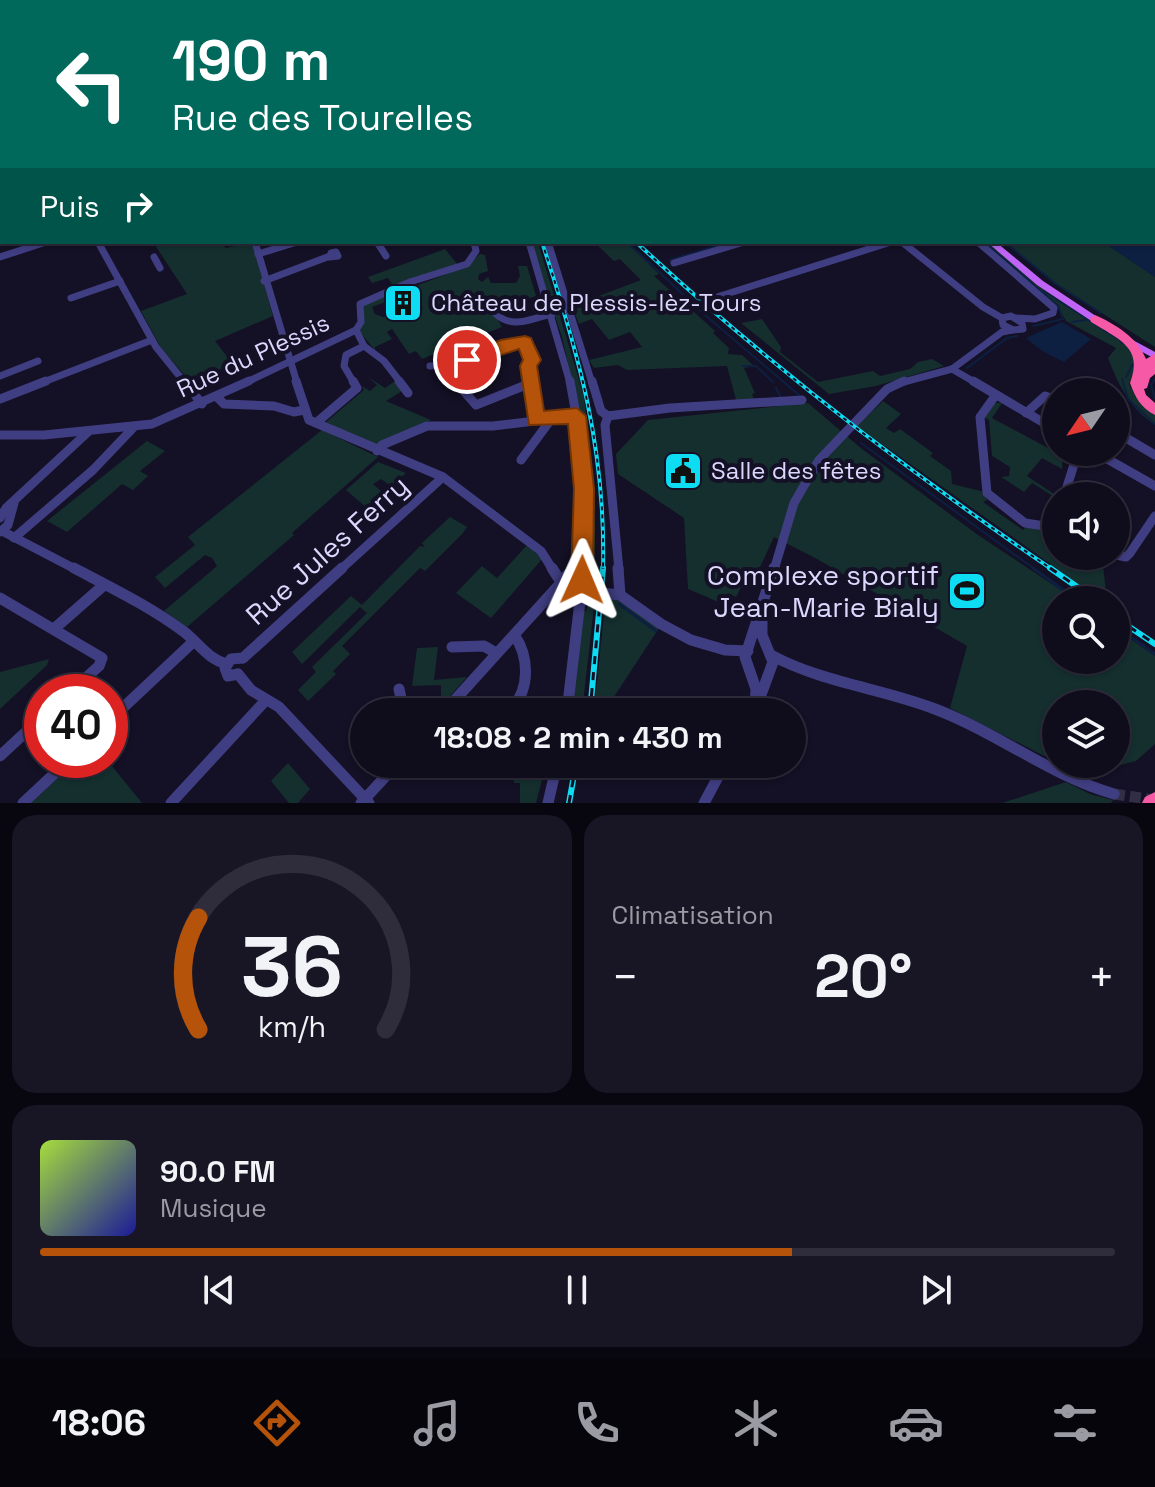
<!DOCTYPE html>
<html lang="fr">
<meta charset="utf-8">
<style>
:root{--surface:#0f0c1c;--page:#181525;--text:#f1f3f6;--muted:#9b9ba3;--line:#2f2c3b;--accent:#b45309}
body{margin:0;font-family:"Space Grotesk",sans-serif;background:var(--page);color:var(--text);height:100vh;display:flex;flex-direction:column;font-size:30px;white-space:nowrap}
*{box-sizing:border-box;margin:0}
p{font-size:26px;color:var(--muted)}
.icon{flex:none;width:44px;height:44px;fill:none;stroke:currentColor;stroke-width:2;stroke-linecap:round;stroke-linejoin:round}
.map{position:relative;height:803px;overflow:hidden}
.drawer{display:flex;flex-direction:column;gap:12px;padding:12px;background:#08070f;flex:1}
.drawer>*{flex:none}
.guide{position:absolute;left:0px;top:0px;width:1156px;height:244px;box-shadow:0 2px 6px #0004,0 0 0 2px var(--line);background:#00695c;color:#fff;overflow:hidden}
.needle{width:52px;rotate:235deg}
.buttons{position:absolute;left:1042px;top:378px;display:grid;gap:16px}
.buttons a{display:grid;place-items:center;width:88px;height:88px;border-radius:50%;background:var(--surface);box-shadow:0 2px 6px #0004,0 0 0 2px var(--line);font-size:40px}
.speed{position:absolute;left:24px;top:674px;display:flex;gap:16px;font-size:40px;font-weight:700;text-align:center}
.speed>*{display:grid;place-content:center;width:104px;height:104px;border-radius:50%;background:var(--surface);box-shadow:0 2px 6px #0004,0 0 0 2px var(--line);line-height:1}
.speed .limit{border:12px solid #d22;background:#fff;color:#111}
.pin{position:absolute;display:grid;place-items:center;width:68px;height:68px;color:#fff;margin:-34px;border:4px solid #fff;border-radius:50%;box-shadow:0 2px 8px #0007}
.me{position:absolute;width:88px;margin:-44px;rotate:1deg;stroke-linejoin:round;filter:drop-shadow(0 0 6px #0008)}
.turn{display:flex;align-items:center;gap:28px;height:168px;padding:0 40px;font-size:36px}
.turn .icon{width:104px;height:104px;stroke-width:2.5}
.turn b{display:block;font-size:56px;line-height:68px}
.then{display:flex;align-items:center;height:76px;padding:0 40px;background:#0003;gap:16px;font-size:30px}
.big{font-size:60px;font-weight:700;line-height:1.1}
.drawer .tile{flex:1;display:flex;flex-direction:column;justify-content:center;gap:12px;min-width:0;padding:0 28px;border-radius:24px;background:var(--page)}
.drawer .dial{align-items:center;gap:0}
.dial svg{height:208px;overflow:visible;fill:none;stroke:var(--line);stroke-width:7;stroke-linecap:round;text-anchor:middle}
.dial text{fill:var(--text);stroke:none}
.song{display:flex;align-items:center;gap:24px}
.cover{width:96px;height:96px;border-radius:12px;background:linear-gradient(135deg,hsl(80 70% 55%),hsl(240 70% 35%))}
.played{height:8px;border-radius:4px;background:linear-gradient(90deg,var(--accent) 70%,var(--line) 70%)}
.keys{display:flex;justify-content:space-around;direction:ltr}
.heat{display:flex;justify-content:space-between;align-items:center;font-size:44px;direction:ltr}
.drawer .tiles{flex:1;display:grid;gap:12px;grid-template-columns:1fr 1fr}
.tile:last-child{grid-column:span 2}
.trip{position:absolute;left:350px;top:698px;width:456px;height:80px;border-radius:40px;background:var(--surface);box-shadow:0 2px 6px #0004,0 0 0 2px var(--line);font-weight:700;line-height:80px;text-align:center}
.tab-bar{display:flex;height:128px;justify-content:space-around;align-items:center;background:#06050b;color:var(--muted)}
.tab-bar .icon{width:56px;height:56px}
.tab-bar .selected{color:var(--accent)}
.tab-bar b{font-size:36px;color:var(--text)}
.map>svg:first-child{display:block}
.green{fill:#142f2e;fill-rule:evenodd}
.water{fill:#0d2042}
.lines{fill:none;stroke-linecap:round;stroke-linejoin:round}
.stream-far1{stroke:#0d2042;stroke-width:2}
.stream{stroke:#0d2042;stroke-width:3}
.minor-tunnel{stroke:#322e45;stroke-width:11;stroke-dasharray:11 5;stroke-linecap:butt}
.minor-far2{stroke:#403e82;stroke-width:7}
.minor-far1{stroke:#403e82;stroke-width:9}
.minor{stroke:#403e82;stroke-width:11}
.major{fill:#bf64f6;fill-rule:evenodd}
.highway{fill:#f659a5;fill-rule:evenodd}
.rail-far1-casing{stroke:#0edcf2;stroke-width:4}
.rail-casing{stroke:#0edcf2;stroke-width:6}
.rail-far1{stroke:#141025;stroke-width:2;stroke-dasharray:4;stroke-linecap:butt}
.rail{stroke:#141025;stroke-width:3;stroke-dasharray:8;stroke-linecap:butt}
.route{fill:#b45309;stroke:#753606;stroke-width:2}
.labels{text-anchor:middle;stroke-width:8;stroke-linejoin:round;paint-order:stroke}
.poi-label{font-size:24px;fill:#dbd7fd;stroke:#141025;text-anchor:start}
.street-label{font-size:24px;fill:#dbd7fd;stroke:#141025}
.near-street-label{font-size:28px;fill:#dbd7fd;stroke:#141025}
.near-poi-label{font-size:28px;fill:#dbd7fd;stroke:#141025;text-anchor:end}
</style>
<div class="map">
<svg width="1155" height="803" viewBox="0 0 1155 803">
<rect width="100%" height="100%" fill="#141025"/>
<!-- green -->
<g class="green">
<path d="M 153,242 L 220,242 L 226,248 L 252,242 L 273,316 L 215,341 L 232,363 L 192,384 L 161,348 L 141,311 L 187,294 Z"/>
<path d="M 530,242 L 538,242 L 584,397 L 595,496 L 595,589 L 588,587 L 584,575 L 581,421 L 562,337 Z"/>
<path d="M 594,242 L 626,242 L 659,274 L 654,276 L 715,331 L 713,333 L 729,348 L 728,354 L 742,355 L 754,366 L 744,368 L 755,393 L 752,394 L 754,400 L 736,400 L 727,366 L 627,370 L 618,365 L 594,368 L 589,360 L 642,347 L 630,332 L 609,340 L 592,319 L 579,324 L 572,306 L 641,280 L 620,259 L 614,261 Z"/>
<path d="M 982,242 L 987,242 L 1134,351 L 1137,363 L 1129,384 L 1136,397 L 1155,415 L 1155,425 C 1129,407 1119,386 1108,358 L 1116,348 L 1066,321 L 1057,305 Z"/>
<path d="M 1003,242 L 1103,242 L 1155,277 L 1155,347 L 1055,283 Z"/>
<path d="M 445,249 L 458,265 L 394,287 L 388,278 L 372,283 L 368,277 Z"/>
<path d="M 480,254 L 485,255 L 488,271 L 479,274 L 478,279 L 482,282 L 488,277 L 491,283 L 516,283 L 520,276 L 518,266 L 527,266 L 536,296 L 493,311 L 502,327 L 422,359 L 416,351 L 409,354 L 392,329 L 387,332 L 392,339 L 375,347 L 375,350 L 358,330 L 364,320 L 358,310 L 360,306 C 393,291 458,276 480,254 ZM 414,291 L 423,308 L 399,318 L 393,314 L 383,317 L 375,314 L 372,307 Z"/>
<path d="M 762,319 L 781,347 L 780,352 L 818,382 L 873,371 L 880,376 L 910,369 L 918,362 L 932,359 L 944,366 L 876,386 L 829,394 L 741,323 Z"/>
<path d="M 368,377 L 385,388 L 395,381 L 402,391 L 386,401 L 431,420 L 373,446 L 326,422 L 364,390 L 362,386 L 370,391 L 377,385 Z"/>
<path d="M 883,401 L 901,414 L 886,428 L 894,433 L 900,429 L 933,453 L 930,456 L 951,471 L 952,484 L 981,491 L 987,500 L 983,502 L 1023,530 L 1026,527 L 1045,530 L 1056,539 L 1056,556 L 1102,556 L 1106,593 L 1116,600 L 1101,600 L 857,426 Z"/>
<path d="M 808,403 L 862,449 L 978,535 L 1076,600 L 1056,600 L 1056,660 L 1116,660 L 1116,629 L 1155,656 L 1155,744 L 1136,761 L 1082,775 L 1060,764 L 1116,764 L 1116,704 L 1056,704 L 1056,762 L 950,708 L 967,646 L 817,559 L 774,537 L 755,578 L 745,579 L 736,597 L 728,593 L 723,604 L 688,589 L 684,518 L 618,474 L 616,454 L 648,420 Z"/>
<path d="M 993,403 L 1002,403 L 992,418 L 1063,456 L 1062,469 L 1042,458 L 1027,476 L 1057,496 L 1056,498 L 1032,483 L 1024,492 L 1001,477 L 1009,476 L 1010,467 L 992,456 L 989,420 L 983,417 Z"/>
<path d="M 322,430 L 378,457 L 292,533 L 294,535 L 187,627 L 164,611 L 217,566 L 212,558 L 205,555 L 165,588 L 155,577 L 195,545 L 188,537 Z"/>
<path d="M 147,441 L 165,451 L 140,471 L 148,476 L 133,490 L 122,484 L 67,532 L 47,521 Z"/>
<path d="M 378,462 L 406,473 L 391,486 L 381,479 L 373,484 L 383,493 L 367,508 L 346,490 Z"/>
<path d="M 450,517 L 467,527 L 463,533 L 425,571 L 420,568 L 342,646 L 350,654 L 333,671 L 336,674 L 308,701 L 298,690 L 316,672 L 312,667 L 367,613 L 360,607 L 302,664 L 292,652 L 351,596 L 362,605 L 420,546 L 425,547 L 422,543 Z"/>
<path d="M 527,545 L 543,558 L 491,618 L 456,593 L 482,566 L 497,578 Z"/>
<path d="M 606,595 L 626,605 L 659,628 L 604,712 L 594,712 Z"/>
<path d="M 590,596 L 595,598 L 582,712 L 571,712 L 583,611 L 586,611 Z"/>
<path d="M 438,647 L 434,680 L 467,677 L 450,696 L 441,696 L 441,685 L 412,686 L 417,648 Z"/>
<path d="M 49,659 L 47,665 L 0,709 L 0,672 Z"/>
<path d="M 77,760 L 107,760 L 142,803 L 31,803 Z"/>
<path d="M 288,763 L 310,789 L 298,803 L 289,803 L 271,781 Z"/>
<path d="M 506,764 L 546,764 L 536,803 L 520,803 L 520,783 L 514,783 L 514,771 L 506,771 Z"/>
<path d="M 1066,782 L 1090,794 L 1113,800 L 1111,803 L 1002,803 Z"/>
</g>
<!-- water -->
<g class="water">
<path d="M 1155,231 L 1155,277 L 1103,242 L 1154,242 Z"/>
<path d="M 1062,322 L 1091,339 L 1064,362 L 1042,351 L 1026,338 Z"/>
</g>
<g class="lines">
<!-- stream-far1 -->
<g class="stream-far1">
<path d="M 627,242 L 705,315 L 799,395"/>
<path d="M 984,242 L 1058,306 L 1063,319 L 1033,326"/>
<path d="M 1005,242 L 1056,284 L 1101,313"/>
<path d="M 670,260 L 720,245"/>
<path d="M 1044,291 L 1113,336"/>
<path d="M 1072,322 L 1086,320"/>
<path d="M 1114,335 L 1123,343"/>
<path d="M 743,366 L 756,366 L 773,382"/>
<path d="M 967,368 L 1007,338 L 1017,336"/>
<path d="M 1126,377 L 1133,364"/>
<path d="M 1122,379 L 1128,399 L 1155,424"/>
<path d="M 1155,379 L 1151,385 L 1155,398"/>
<path d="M 776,388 L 781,398"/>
<path d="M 861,443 L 1036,570"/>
</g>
<!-- stream -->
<g class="stream">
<path d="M 1033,568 L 1077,600"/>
<path d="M 619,604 L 656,631"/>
<path d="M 1116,627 L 1155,654"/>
</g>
<!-- minor-tunnel -->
<path class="minor-tunnel" d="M 1114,794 L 1155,800"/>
<!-- minor-far2 -->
<g class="minor-far2">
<path d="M 98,242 L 156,347 L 185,383"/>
<path d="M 255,242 L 297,383"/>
<path d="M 377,242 L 386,256"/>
<path d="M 529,242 L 570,383"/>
<path d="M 548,242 L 592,383"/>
<path d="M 750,242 L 755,242"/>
<path d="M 902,242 L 983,307 L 1002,318"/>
<path d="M 978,242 L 1054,308 L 1053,313 L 1035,319 L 1015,318"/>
<path d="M 336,252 L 338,256 L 330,257 L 331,253 Z"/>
<path d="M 258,254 L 297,242"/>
<path d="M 0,257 L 46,242"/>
<path d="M 154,257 L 160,268"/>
<path d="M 674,263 L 744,242"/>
<path d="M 264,281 L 330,256"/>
<path d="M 71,298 L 120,281"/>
<path d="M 714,298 L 891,242"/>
<path d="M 496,314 C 513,330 532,318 552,314"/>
<path d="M 1011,316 L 1022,323 L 1023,329 L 1013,330 L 1003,325 L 1002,318 Z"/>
<path d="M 364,346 L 384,361 L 401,383"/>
<path d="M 430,366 L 464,364"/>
<path d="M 952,369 L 976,383"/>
<path d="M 0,376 L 38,361"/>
<path d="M 41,383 L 152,340"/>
<path d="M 245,383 L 356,330 L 361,322 L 360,304 L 410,282 L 467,264 L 476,251 L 474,242"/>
<path d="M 354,383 L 344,366 L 346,355 L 364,346 L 356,330"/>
<path d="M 456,383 L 467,360 L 507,344 L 525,342 L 532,360 L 528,366 L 531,383"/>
<path d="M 900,383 L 952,369 L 1002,332 L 1012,330"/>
</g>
<!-- minor-far1 -->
<g class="minor-far1">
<path d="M 184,381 L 202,404"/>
<path d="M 296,381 L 309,420 L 443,477 L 541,551 L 553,570"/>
<path d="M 399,381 L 408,393"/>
<path d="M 455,381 L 476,405 L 531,383"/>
<path d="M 570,381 L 579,431 L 584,489 L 581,570"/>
<path d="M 592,381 L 601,411 L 608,416"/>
<path d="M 973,381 L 1056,430"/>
<path d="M 531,383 L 536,419"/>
<path d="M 995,396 L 980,417 L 987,493 L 1025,523 L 1045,526"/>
<path d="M 217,397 L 224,404 L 274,406 L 294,412 L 304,410"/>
<path d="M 0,399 L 46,381"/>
<path d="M 1026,413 L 1045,396 L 1056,400"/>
<path d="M 316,423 L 357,388 L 353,381"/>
<path d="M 1116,432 L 1155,455"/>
<path d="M 0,435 L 44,435 L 152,424 L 249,381"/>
<path d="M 377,451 L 382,445 L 427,426 L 493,426 L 577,416"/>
<path d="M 1095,452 L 1155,486"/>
<path d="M 521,460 L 552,418"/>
<path d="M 1064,496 L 1078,452"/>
<path d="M 1056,509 L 1045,526 L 1056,535"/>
<path d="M 0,518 L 6,508 L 88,432"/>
<path d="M 2,531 L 77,570"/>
<path d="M 0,532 L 8,525 L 14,503"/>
<path d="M 14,538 L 93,470 L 133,428"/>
<path d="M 1116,555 L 1126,557 L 1130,553 L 1155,516"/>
<path d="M 340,570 L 443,477"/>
<path d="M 619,570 L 605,425 L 608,416 L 670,408 L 802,400"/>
<path d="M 774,570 L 794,503 L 819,460 L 887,389 L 904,381"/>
</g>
<!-- minor -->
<g class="minor">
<path d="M 74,568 C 110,587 149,606 183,631 C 198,642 207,659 227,664"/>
<path d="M 552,568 L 561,582"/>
<path d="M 581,568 L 584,586 L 575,597 L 566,596 L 561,591 L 561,582 L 567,575 L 575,574 L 582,580"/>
<path d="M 618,568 L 620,595"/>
<path d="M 582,591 L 620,595 L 661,624 L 691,640 L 725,650 L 748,651"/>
<path d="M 0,598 L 102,658 L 99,666 L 70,692"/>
<path d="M 55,628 L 104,585"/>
<path d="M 452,647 L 484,646 L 496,653"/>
<path d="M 771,655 C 823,683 881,688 935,709 C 998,733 1049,775 1114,794"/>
<path d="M 243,658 L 342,568"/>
<path d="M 238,674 L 251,690 L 279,707 L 369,803"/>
<path d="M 238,674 L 228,676 L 225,668 L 231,659 L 243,658"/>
<path d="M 399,689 L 404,712"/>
<path d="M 759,700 L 773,662 L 762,635 L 762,616"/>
<path d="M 755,707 L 756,689 L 745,657 L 774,568"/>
<path d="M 512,708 C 530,689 529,657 515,636"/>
<path d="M 444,712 L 560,584"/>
<path d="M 567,712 L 581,593"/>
<path d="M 110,720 L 193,642"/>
<path d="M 0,756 L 42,717"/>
<path d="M 493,764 L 497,773"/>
<path d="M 23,803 L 69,760"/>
<path d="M 171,803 L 266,700"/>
<path d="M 361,803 L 397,764"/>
<path d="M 548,803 L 557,764"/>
<path d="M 704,803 L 725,764"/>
</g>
<!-- major -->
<g class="major">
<rect x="0" y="210" width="2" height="5"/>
<path d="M 987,242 L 996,242 L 1043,281 L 1105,322 L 1106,324 L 1105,326 L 1099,326 L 1037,285 Z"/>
<path d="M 1129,338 L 1155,352 L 1155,359 L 1126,343 L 1124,341 L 1126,339 Z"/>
</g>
<!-- highway -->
<g class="highway">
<path d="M 1095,315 C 1115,324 1138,338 1146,359 L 1155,354 L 1155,374 L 1150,378 L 1147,388 L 1144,389 L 1146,395 L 1155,403 L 1155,415 C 1141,408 1135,397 1130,383 C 1144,347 1118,339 1091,322 L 1090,319 Z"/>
<path d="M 1155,792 L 1155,803 L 1142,803 L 1145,797 Z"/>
</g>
<!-- rail-far1 casing -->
<g class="rail-far1-casing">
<g id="rail-far1">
<path d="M 542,242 C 579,355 606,449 603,570"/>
<path d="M 636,242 C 766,363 906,470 1053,570"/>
</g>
</g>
<!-- rail casing -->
<g class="rail-casing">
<g id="rail">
<path d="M 1050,568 L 1096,600"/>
<path d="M 1116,618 L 1155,644"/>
<path d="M 590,712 L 603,568"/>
<path d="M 569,803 L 576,764"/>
</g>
</g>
<!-- rail-far1 -->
<use href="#rail-far1" class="rail-far1"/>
<!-- rail -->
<use href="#rail" class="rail"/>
</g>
<!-- sky -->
<linearGradient id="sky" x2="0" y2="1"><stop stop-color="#0b0914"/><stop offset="0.5" stop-color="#343751"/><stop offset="1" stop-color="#343751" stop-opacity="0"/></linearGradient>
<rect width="1155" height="225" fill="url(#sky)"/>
<!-- route -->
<path class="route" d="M 525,336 L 531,338 L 541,360 L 537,366 L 544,411 L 577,408 L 586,416 L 594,489 L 593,580 L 590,587 L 582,591 L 574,587 L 571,580 L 574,489 L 568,424 L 529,425 L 520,366 L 523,360 L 519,349 L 467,366 L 459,360 L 461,355 L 501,340 Z"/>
<!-- icons -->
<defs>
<g id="building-square" transform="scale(2)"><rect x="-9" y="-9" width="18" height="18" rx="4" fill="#0edcf2" stroke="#141025"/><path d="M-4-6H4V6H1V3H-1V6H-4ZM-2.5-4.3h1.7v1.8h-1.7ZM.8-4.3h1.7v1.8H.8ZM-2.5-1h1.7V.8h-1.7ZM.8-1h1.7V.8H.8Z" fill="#111"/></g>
<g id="civic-square" transform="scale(2)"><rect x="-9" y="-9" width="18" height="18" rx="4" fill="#0edcf2" stroke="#141025"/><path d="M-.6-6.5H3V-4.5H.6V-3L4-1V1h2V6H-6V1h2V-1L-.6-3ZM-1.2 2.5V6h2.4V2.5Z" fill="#111"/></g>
<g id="stadium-square" transform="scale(2)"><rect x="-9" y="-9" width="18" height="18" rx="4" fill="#0edcf2" stroke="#141025"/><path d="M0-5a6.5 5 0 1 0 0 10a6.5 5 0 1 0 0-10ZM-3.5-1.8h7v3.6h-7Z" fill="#111"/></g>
</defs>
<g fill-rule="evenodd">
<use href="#building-square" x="403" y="303"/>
<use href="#civic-square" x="683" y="471"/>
<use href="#stadium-square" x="967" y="591"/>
</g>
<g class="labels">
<!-- poi labels -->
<g class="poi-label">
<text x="431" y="311">Château de Plessis-lèz-Tours</text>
<text x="711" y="479">Salle des fêtes</text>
</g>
<!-- street labels -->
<g class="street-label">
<text transform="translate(253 356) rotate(-25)" y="8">Rue du Plessis</text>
</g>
<!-- near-street labels -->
<g class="near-street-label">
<text transform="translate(327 550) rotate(-42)" y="10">Rue Jules Ferry</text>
</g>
<!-- near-poi labels -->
<g class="near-poi-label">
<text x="939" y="585">Complexe sportif<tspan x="939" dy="32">Jean-Marie Bialy</tspan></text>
</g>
</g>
</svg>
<div class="buttons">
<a><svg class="needle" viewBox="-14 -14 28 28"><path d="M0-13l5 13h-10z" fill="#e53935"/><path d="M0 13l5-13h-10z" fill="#9b9ba3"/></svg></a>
<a><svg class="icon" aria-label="sound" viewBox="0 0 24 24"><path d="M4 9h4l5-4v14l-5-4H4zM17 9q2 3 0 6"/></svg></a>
<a><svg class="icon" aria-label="search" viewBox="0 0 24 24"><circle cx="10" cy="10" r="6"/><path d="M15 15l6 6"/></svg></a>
<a><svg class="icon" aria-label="layers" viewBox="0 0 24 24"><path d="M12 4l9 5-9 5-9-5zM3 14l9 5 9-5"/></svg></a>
</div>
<div class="speed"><div class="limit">40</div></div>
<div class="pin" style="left:467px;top:360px;background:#d93025"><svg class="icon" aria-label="arrive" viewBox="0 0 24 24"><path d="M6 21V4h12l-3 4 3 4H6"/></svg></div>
<svg class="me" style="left:582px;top:580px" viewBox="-20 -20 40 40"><path d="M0-17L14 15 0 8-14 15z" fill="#b45309" stroke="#fff" stroke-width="4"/></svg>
<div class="trip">18:08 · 2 min · 430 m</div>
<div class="guide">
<div class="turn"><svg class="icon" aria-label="left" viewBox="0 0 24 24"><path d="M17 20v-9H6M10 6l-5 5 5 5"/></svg><div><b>190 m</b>Rue des Tourelles</div></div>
<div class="then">Puis<svg class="icon" aria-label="right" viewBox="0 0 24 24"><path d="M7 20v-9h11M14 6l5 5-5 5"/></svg></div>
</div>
</div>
<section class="drawer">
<div class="tiles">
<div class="tile dial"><svg viewBox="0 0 100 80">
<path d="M14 69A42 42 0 1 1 86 69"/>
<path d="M14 69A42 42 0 0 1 14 26" stroke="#b45309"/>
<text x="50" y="56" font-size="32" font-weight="700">36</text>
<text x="50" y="72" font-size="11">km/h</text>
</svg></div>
<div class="tile"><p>Climatisation</p>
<div class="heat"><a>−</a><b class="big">20°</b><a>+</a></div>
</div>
<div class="tile">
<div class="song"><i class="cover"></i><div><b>90.0 FM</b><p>Musique</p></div></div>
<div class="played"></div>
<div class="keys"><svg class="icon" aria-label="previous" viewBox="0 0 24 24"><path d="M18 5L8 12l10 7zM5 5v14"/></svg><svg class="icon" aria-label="pause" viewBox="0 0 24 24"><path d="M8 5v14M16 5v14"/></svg><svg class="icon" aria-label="next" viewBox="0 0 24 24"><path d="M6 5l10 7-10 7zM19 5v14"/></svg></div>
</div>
</div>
</section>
<nav class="tab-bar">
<b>18:06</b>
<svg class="icon selected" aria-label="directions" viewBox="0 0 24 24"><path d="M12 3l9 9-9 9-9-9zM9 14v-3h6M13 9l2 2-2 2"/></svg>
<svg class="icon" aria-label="music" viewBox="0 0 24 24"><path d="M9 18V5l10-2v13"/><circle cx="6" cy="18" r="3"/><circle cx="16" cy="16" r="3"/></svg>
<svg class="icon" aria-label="phone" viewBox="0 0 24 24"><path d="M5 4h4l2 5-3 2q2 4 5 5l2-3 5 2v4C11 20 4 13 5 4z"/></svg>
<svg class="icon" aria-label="climate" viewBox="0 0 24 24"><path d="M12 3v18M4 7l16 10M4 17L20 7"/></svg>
<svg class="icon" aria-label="car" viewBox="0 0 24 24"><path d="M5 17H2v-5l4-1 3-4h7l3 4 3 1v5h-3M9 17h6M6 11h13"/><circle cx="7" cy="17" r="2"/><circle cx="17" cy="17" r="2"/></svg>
<svg class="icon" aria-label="filters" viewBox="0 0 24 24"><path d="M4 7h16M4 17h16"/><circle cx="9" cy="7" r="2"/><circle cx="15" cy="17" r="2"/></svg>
</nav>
